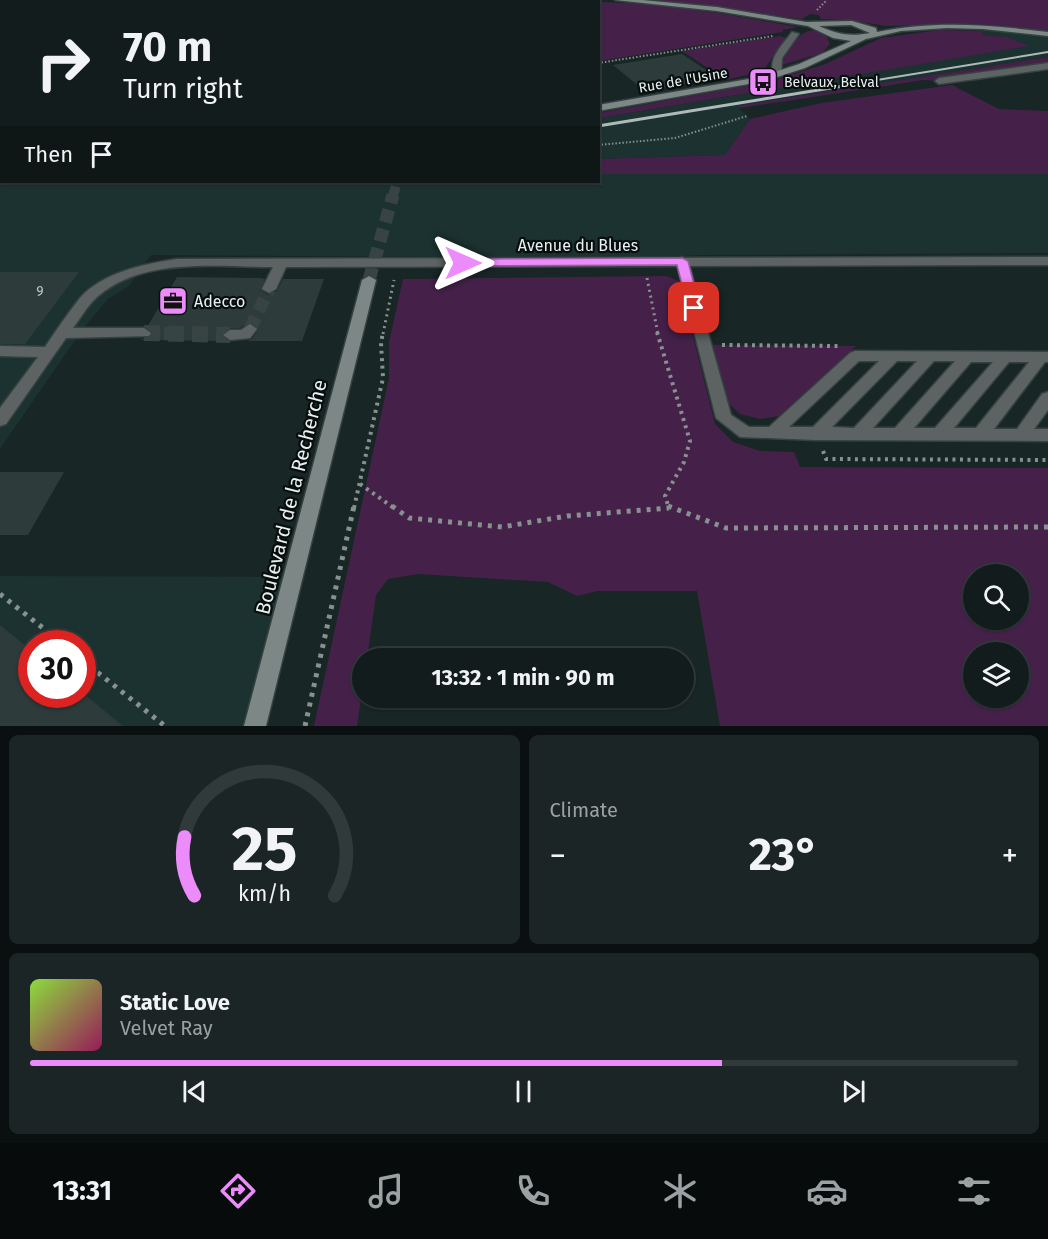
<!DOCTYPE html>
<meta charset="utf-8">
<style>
:root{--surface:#121c1c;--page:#1b2525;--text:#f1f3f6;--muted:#9ca1a3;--line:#313a3b;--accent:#ec8cfa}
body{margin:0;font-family:"Fira Sans",sans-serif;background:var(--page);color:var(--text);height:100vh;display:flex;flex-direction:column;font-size:22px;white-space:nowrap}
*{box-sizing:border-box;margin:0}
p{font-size:20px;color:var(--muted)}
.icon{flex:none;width:33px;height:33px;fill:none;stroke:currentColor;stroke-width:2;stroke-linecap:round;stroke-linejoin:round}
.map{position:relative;height:726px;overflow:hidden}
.panel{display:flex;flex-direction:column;gap:9px;padding:9px;background:#0a0f0f;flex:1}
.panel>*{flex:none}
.guide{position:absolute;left:0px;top:0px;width:600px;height:183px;box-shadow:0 2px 4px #0004,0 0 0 2px var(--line);background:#121c1c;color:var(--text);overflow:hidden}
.fabs{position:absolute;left:963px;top:564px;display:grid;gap:12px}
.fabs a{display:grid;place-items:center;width:66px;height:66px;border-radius:50%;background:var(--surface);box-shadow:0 2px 4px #0004,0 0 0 2px var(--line);font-size:30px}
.speed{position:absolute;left:18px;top:630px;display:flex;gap:12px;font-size:30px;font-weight:700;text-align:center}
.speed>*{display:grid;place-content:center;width:78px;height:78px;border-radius:50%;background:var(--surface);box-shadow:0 2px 4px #0004,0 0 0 2px var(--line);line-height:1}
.speed .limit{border:9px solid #d22;background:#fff;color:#111}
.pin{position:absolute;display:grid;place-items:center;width:51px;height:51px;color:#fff;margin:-26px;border-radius:12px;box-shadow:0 3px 9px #0006}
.me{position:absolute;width:66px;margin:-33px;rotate:90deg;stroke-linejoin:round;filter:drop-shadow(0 0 4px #0008)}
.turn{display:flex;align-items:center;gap:21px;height:126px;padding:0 24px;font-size:27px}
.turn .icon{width:78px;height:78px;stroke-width:2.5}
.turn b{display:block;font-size:42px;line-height:51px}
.then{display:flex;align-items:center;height:57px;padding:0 24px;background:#0003;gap:12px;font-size:22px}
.big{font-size:45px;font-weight:700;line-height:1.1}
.panel .widget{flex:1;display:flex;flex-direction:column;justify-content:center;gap:9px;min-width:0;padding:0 21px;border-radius:9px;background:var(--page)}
.panel .dial{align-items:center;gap:0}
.dial svg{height:156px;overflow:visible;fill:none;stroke:var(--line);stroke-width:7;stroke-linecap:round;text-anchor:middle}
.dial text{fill:var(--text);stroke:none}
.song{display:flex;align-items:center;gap:18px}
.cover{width:72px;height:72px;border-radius:9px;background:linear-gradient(135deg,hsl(90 70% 55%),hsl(330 70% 35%))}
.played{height:6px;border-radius:3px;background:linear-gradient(90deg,var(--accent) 70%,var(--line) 70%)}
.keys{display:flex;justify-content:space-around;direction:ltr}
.heat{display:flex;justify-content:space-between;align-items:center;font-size:33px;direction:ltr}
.panel .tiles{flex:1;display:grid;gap:9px;grid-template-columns:1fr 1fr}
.widget:last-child{grid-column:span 2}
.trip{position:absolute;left:352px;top:648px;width:342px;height:60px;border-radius:30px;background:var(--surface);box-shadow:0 2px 4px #0004,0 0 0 2px var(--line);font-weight:700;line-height:60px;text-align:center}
.tab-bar{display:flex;height:96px;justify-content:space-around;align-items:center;background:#070b0b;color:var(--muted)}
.tab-bar .icon{width:42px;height:42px}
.tab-bar .on{color:var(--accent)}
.tab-bar b{font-size:27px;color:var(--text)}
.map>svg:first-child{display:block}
.built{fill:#1b3230;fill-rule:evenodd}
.green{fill:#45214a;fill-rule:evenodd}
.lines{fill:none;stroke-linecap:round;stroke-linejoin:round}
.stream{fill:#19001e;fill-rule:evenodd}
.building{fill:#2d3c3b}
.street-tunnel-far1{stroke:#374443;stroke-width:13;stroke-dasharray:13 7;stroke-linecap:butt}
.street-tunnel{stroke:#374443;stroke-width:16;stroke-dasharray:16 8;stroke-linecap:butt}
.secondary-tunnel-far1{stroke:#374443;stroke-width:10;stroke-dasharray:10 5;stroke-linecap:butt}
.secondary-tunnel{stroke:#374443;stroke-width:13;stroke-dasharray:13 7;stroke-linecap:butt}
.lane-casing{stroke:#354241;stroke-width:3}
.street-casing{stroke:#354241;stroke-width:3}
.secondary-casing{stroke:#354241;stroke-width:3}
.path-far3{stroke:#869190;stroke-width:2;stroke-dasharray:1.5 2;stroke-linecap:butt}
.path-far2{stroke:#869190;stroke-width:3;stroke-dasharray:2 4;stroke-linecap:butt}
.path-far1{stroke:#869190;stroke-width:4;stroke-dasharray:3 4.5;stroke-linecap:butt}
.path{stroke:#869190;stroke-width:5;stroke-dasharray:4 6;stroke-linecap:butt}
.lane{fill:#5c6362;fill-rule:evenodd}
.street{fill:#5c6362;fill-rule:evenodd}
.secondary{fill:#7c8786;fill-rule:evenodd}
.rail-far1{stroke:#afb9b8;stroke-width:2}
.rail{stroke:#afb9b8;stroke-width:3}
.route{fill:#ec8cfa;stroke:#995ba2;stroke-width:1.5}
.labels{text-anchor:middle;stroke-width:4.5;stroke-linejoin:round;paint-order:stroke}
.far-street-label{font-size:14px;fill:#e8f1f0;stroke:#080e0d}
.far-poi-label{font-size:14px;fill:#e8f1f0;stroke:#080e0d;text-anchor:start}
.number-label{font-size:14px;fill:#b9c4c3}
.street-label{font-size:16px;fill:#e8f1f0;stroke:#080e0d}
.poi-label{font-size:16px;fill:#e8f1f0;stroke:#080e0d;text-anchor:start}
.near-street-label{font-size:20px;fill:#e8f1f0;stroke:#080e0d}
</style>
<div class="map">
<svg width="1048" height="726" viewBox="0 0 1048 726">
<rect width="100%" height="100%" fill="#182625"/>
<!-- built -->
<g class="built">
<path d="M 983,27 L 1048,34 L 1048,57 L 738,107 L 750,119 L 725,155 L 599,159 L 599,118 L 1027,46 L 1007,37 L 984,35 Z"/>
<path d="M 599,174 L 1048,174 L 1048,253 L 699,255 L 643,258 L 151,255 L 129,286 L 108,299 L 80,333 L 0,449 L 0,178 L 2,182 L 598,182 Z"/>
<path d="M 0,576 L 294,577 L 255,726 L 0,726 ZM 32,644 L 82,644 L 82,694 L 32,694 Z"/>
</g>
<!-- green -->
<g class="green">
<path d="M 654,0 L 1048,0 L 1048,31 L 975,24 L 886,26 L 848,20 L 821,19 L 819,15 L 810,14 L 802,19 Z"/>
<path d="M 599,2 L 651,4 L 718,13 L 798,27 L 782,30 L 783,32 L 599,61 Z"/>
<path d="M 816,30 L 827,37 L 830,44 L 822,53 L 782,65 L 781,60 C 791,47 798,30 816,30 Z"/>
<path d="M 939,30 L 983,31 L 984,35 L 1007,37 L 1029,46 L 599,118 L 599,113 L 762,83 L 770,84 L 769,82 L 825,64 L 881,38 Z"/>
<path d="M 780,36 L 786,38 L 763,71 L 726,80 L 682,51 Z"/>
<path d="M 1048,57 L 1048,66 L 939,81 L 924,80 L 740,108 L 737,106 Z"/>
<path d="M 952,85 L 999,109 L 1048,111 L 1048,174 L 599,174 L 599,159 L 725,155 L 750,119 L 821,103 Z"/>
<path d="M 666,276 L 679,281 L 715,424 L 733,442 L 760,451 L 794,452 L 800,467 L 1048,468 L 1048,726 L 720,726 L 697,591 L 598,591 L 577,596 L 548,582 L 418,574 L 388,579 L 376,595 L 367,658 L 363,658 L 363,685 L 357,726 L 314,726 L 389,378 L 389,342 L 403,279 ZM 974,574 L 1018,574 L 1018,620 L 974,620 ZM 974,652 L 1018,652 L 1018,698 L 974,698 Z"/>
<path d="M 713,345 L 856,346 L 779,416 L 760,419 L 740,414 L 727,402 Z"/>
</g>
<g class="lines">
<!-- stream -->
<rect class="stream" x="0" y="98" width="2" height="3"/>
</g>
<!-- building -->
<g class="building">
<path d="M 682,54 L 718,78 L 645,91 L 613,65 Z"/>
<path d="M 0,272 L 79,272 L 25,344 L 0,344 Z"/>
<path d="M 177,277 L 260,278 L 265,279 L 260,290 L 268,295 L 277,291 L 283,279 L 324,279 L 302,341 L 247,341 L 252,339 L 259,329 L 250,322 L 240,328 L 229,328 L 222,333 L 222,337 L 227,341 L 139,340 L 149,338 L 153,334 L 147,327 Z"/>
<path d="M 0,472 L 64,472 L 28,535 L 0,535 Z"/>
<path d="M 0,625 L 32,651 L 32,694 L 84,694 L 123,726 L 0,726 Z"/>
</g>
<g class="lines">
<!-- street-tunnel-far1 -->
<g class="street-tunnel-far1">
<path d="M 250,329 L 269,289"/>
<path d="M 144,333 L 179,334"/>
</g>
<!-- street-tunnel -->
<path class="street-tunnel" d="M 144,333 L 230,335"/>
<!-- secondary-tunnel-far1 -->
<path class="secondary-tunnel-far1" d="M 393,196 L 397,182"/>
<!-- secondary-tunnel -->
<path class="secondary-tunnel" d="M 369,280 L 393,195"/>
<!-- lane casing -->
<g class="lane-casing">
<g id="lane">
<path d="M 792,32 L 799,34 L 782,58 L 781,75 L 774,77 C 767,58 782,46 792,32 Z"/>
<path d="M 682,257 L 688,261 L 731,415 L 749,427 L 769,427 L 850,353 L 855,351 L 1048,352 L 1048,362 L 1045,362 L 994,429 L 1017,429 L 1042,394 L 1048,392 L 1048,410 L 1034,429 L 1048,429 L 1048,441 L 816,440 L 740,437 L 716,418 L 676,261 ZM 859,361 L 879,361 L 813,427 L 789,427 ZM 897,361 L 917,361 L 854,428 L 832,427 ZM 934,361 L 955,361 L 895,428 L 873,428 ZM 971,362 L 993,362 L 935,428 L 914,428 ZM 1009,362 L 1029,362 L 976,428 L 954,428 Z"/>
</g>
</g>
<!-- street casing -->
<g class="street-casing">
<g id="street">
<path d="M 1048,63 L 1048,69 L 939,84 L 935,81 L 939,78 Z"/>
<path d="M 1048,257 L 1048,265 L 286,267 L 276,289 L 269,293 L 262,289 L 273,267 C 214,267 137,256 92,302 C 85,310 79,320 73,328 L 144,328 L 151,333 L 149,336 L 66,338 L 6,424 L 0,426 L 0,408 L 38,357 L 0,356 L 0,346 L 45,347 C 56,331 67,314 80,298 C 103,272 144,264 177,259 Z"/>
<path d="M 250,324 L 257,329 L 250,338 L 230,340 L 223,335 L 230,330 L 241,330 Z"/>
</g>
</g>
<!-- secondary casing -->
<g class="secondary-casing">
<g id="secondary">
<path d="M 541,0 L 576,0 L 539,2 Z"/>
<path d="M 615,0 L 642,0 L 717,7 L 806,22 L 852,21 L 876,28 L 877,32 C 934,20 990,25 1048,32 L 1048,36 L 983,29 L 947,28 L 901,31 L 866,39 L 805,68 L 765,81 L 598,111 L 598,105 L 760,77 L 799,64 L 851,41 L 833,38 L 808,26 L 717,11 ZM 851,25 L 870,33 C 850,37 837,34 819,26 Z"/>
<rect x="0" y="139" width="2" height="6"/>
<path d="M 369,276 L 376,280 L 266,726 L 244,726 L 362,280 Z"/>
</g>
</g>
<!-- path-far3 -->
<g class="path-far3">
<path d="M 817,10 L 827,0"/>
<path d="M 598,63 L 773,36"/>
<path d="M 598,145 L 675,138 L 747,116"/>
</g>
<!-- path-far2 -->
<g class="path-far2">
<path d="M 647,278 L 658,334"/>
<path d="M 383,334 L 394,280"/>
</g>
<!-- path-far1 -->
<g class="path-far1">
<path d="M 657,332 L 690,441 L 684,462 L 665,496 L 669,508"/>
<path d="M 722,345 L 838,346"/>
<path d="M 823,451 L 826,459 L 1048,460"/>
<path d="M 360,484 L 394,508"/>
<path d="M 354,508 L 383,378 L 381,343 L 383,332"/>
</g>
<!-- path -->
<g class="path">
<path d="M 392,506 L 409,518 L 502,527 L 567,516 L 669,508"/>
<path d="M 668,506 L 726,528 L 1048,527"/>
<path d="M 0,594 L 63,644"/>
<path d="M 82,660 L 165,726"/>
<path d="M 305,726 L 354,506"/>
</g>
<!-- lane -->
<use href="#lane" class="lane"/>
<!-- street -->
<use href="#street" class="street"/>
<!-- secondary -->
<use href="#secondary" class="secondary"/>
<!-- rail-far1 -->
<path class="rail-far1" d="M 834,87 L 1048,52"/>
<!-- rail -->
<path class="rail" d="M 598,126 L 843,86"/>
</g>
<!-- route -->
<path class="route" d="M 682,258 L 688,261 L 700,308 L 698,310 L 690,310 L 688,308 L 677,265 L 463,266 L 458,263 L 463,259 Z"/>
<!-- icons -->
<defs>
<g id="bus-square" transform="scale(1.5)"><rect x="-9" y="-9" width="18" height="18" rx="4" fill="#ec8cfa" stroke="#080e0d"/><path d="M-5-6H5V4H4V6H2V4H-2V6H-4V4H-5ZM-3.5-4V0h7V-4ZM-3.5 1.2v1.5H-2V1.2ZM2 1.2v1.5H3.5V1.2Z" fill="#111"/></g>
<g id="office-square" transform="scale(1.5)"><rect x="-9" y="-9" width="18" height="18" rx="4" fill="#ec8cfa" stroke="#080e0d"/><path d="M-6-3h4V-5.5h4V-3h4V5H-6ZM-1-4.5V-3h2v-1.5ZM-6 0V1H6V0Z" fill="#111"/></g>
</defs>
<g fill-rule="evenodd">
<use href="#bus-square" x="763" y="82"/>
<use href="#office-square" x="173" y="301"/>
</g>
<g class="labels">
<!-- far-street labels -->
<g class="far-street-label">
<text transform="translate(683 80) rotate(-10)" y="5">Rue de l'Usine</text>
</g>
<!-- far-poi labels -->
<g class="far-poi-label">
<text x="784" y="87">Belvaux, Belval</text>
</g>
<!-- number labels -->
<g class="number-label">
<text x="40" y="296">9</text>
</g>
<!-- street labels -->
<g class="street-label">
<text x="578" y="251">Avenue du Blues</text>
</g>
<!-- poi labels -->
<g class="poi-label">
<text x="194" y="307">Adecco</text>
</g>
<!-- near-street labels -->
<g class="near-street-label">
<text transform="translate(291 497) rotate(-76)" y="7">Boulevard de la Recherche</text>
</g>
</g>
</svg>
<div class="fabs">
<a><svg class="icon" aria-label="search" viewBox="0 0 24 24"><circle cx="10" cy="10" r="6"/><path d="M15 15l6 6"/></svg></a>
<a><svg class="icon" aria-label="layers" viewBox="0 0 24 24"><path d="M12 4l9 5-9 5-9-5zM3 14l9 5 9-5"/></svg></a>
</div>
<div class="speed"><div class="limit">30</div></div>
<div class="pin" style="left:694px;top:308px;background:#d93025"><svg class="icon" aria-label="arrive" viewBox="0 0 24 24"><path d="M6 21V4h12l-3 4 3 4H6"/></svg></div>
<svg class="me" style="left:463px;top:263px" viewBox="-20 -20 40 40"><path d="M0-17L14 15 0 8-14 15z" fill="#ec8cfa" stroke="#fff" stroke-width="4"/></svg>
<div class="trip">13:32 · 1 min · 90 m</div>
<div class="guide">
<div class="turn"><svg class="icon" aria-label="right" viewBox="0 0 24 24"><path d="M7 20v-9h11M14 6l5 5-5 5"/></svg><div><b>70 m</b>Turn right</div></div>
<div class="then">Then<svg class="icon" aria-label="arrive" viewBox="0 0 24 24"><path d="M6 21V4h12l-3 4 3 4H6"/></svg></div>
</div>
</div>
<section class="panel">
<div class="tiles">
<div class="widget dial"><svg viewBox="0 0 100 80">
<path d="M14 69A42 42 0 1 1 86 69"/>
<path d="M14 69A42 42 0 0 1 9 39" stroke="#ec8cfa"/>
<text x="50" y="56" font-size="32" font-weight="700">25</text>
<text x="50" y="72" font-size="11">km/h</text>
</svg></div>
<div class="widget"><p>Climate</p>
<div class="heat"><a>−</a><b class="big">23°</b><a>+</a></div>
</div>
<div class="widget">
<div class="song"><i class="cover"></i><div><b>Static Love</b><p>Velvet Ray</p></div></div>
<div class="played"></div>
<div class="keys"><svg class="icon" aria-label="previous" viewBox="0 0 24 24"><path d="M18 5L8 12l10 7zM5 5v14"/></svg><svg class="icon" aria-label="pause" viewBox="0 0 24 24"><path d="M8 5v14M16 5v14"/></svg><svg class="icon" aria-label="next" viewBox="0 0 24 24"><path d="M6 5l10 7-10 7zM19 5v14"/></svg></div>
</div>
</div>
</section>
<nav class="tab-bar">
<b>13:31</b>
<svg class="icon on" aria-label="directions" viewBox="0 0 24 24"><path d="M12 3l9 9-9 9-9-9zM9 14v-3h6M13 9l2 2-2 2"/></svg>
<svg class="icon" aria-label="music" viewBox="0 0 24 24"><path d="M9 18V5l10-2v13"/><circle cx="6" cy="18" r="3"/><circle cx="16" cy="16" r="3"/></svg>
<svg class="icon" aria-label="phone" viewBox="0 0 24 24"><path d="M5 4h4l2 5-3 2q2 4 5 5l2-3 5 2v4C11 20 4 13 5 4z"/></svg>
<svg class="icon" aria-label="climate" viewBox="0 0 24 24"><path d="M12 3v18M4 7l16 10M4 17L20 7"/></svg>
<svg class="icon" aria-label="car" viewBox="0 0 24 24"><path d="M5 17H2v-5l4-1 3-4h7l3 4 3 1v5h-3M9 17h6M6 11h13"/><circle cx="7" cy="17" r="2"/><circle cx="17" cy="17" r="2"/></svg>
<svg class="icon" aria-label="filters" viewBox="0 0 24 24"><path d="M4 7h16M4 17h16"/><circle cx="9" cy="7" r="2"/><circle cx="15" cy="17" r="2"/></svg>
</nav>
